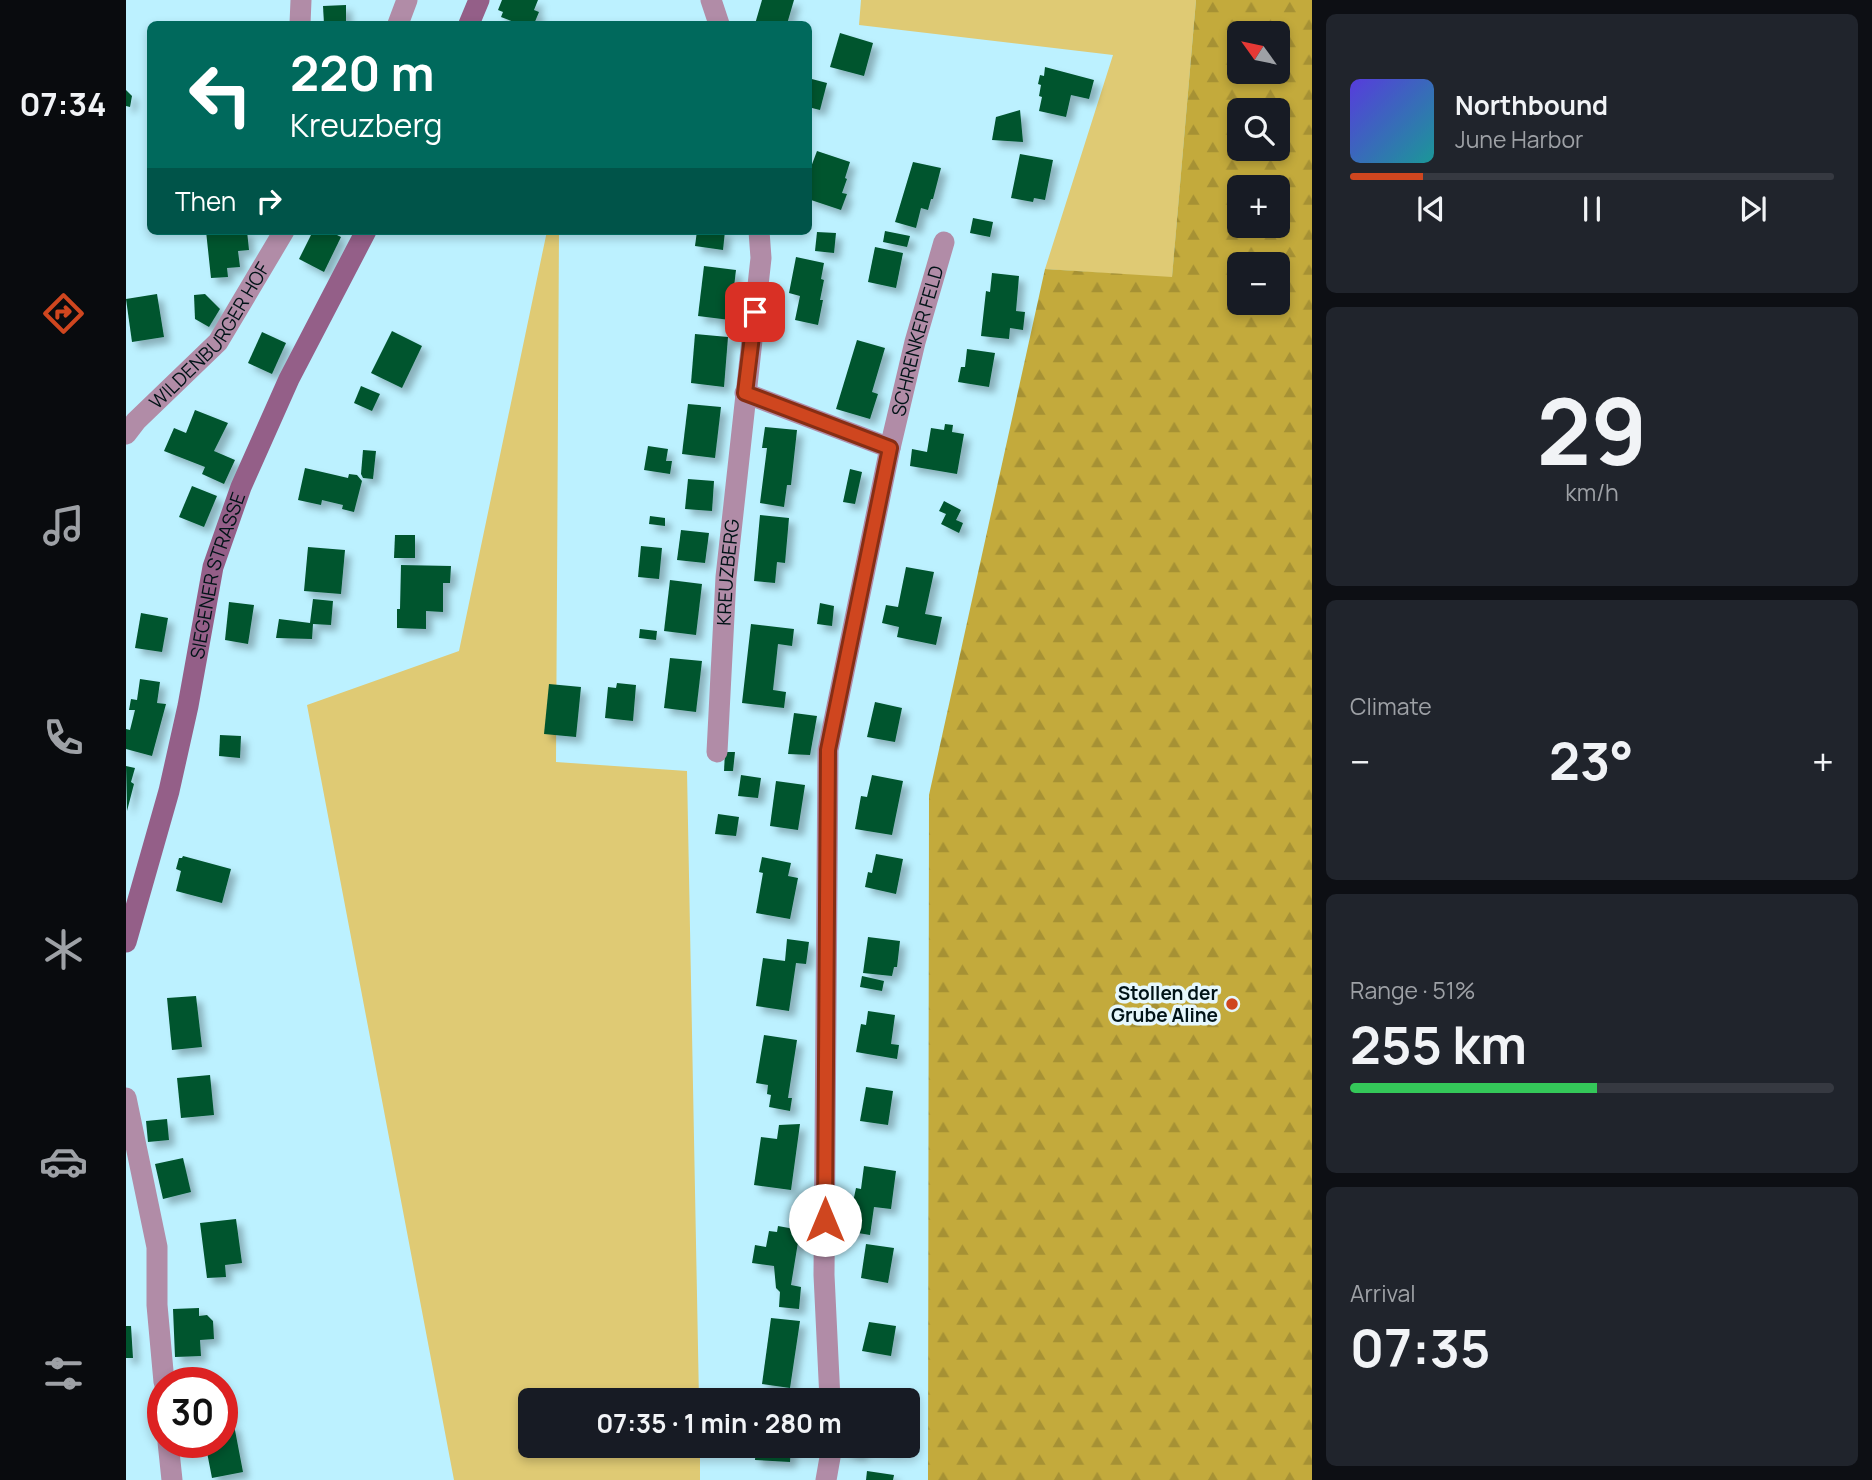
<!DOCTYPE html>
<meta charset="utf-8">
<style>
:root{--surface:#171b24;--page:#20242c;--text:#f1f3f6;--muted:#9ea1a6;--line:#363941;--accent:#cf461f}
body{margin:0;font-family:Manrope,sans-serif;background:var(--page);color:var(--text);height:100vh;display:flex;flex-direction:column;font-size:26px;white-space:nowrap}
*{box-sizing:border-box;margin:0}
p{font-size:23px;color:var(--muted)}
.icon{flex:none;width:38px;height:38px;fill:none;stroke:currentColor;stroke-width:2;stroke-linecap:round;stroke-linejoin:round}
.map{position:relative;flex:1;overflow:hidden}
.side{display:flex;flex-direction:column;gap:14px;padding:14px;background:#0d0f14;width:560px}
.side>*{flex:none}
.banner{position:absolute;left:21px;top:21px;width:665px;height:214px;border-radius:10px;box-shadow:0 4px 10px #0003;background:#00695c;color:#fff;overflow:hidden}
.needle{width:46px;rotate:303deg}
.buttons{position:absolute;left:1101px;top:21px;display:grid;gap:14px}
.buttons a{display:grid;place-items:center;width:63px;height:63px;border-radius:10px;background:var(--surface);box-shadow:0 4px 10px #0003;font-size:35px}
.speed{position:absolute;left:21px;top:1367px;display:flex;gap:14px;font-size:35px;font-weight:700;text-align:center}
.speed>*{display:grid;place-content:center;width:91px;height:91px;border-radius:50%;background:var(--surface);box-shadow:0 4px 10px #0003;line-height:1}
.speed .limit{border:10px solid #d22;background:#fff;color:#111}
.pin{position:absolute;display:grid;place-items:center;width:60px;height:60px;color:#fff;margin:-30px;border-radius:14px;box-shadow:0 4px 10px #0006}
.me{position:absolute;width:77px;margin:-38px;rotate:0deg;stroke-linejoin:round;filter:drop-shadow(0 0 5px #0008)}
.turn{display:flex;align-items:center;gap:24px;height:147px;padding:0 28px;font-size:32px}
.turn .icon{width:91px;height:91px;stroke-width:2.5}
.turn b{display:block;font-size:49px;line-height:60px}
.then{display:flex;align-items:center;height:66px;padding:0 28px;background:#0003;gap:14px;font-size:26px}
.big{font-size:52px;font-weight:700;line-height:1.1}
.side .tile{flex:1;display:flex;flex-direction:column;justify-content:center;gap:10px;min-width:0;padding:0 24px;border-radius:10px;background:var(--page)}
.side .dial{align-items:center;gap:0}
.dial b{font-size:91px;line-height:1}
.song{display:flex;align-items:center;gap:21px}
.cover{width:84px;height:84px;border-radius:10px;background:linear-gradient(135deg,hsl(250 70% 55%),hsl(180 70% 35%))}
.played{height:7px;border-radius:4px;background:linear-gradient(90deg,var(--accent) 15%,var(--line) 15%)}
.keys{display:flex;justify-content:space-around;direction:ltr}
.heat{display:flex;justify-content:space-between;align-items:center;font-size:38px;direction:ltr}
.charge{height:10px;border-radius:5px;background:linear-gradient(90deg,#34c759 51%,var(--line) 0)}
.trip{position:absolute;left:392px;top:1388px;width:402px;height:70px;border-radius:10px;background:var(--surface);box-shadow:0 4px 10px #0003;font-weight:700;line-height:70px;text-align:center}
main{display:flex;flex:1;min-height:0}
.tabs{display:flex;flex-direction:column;width:126px;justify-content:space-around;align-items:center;background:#090b0e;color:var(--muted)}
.tabs .icon{width:49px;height:49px}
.tabs .current{color:var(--accent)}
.tabs b{font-size:32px;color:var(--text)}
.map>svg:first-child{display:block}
.grass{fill:#dfca74}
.forest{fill:url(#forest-firs);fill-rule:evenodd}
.building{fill:#01542f;filter:url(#shadow)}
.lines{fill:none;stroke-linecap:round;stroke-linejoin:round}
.street{stroke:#b18ca7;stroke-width:21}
.secondary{stroke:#945f88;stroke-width:21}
.route-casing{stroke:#872e14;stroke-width:18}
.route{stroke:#cf461f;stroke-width:12}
.poi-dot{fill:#cf461f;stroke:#e6f7fc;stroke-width:2.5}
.labels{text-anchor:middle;stroke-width:7;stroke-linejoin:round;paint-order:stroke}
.street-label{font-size:19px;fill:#011317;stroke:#e6f7fc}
.poi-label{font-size:19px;font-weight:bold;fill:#011317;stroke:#e6f7fc;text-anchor:end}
</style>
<main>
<nav class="tabs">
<b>07:34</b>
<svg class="icon current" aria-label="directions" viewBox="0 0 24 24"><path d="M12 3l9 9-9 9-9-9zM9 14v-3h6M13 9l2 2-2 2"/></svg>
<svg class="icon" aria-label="music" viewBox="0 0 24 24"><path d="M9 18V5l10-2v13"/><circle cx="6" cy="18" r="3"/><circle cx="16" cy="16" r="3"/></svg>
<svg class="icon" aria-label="phone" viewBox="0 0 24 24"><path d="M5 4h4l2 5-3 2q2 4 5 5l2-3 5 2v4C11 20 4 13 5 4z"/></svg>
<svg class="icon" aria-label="climate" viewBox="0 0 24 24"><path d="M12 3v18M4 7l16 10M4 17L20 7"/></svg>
<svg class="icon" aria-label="car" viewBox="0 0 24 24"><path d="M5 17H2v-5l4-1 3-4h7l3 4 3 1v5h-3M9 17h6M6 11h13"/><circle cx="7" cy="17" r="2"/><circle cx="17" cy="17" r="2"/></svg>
<svg class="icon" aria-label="filters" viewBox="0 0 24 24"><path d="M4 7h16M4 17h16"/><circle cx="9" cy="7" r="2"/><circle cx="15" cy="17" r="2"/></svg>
</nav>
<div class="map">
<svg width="1186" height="1480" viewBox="0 0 1186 1480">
<defs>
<pattern id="forest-firs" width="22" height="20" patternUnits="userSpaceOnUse" patternTransform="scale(1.75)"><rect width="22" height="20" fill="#c3aa3c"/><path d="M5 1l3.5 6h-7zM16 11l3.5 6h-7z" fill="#a69134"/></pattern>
<filter id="shadow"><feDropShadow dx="6" dy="6" stdDeviation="3.5" flood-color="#0004"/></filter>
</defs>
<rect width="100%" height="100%" fill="#bcf1ff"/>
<!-- grass -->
<g class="grass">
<path d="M 735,0 L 1070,0 L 1046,278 L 919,269 L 987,55 L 733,25 Z"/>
<path d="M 421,231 L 433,231 L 430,762 L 561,771 L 573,1400 L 404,1400 L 404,1446 L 574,1446 L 574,1480 L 328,1480 L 181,705 L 333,651 Z"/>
</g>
<!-- forest -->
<path class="forest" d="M 1070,0 L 1186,0 L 1186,1480 L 802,1480 L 803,795 L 919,269 L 1046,277 ZM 1113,33 L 1152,33 L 1152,72 L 1113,72 ZM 1113,110 L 1152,110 L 1152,149 L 1113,149 ZM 1113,187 L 1152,187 L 1152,226 L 1113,226 ZM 1113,264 L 1152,264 L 1152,303 L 1113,303 Z"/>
<!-- building -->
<g class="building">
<path d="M 376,0 L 412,0 L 408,10 L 413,12 L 408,24 L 393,24 L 375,17 L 377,12 L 372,10 Z"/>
<path d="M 636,0 L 668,0 L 661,24 L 629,24 Z"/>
<path d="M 220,5 L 220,24 L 198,24 L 197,6 Z"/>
<path d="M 714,33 L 747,43 L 738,76 L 704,67 Z"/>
<path d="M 919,67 L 968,80 L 963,99 L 945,95 L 940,117 L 913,111 L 916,97 L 913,96 L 915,85 L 912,84 L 914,75 L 918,76 Z"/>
<path d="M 682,78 L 701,83 L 694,110 L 682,107 Z"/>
<path d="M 0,90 L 6,96 L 4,107 L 0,106 Z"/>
<path d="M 894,110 L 897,142 L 866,140 L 870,117 Z"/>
<path d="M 691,151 L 724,162 L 719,178 L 721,179 L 716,193 L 721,194 L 715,210 L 682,199 L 682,175 Z"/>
<path d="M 894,154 L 927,160 L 919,200 L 908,198 L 907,202 L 885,198 Z"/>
<path d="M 787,162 L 815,168 L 807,199 L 805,199 L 802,210 L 795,208 L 790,228 L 769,222 Z"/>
<path d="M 847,218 L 867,222 L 864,237 L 844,233 Z"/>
<path d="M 80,231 L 121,231 L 123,250 L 112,251 L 114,267 L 101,268 L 102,277 L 85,278 Z"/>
<path d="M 187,231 L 203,231 L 215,237 L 198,272 L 173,259 Z"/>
<path d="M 571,231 L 599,231 L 597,250 L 569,246 Z"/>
<path d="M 759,231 L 784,236 L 781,247 L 757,242 Z"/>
<path d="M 691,232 L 710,233 L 708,253 L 689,251 Z"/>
<path d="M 749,247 L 777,253 L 770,288 L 742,282 Z"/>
<path d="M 670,257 L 698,263 L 695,279 L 698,280 L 694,300 L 697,300 L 692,325 L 669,320 L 674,296 L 663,293 Z"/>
<path d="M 578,266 L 610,270 L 604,320 L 572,316 Z"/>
<path d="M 866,273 L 893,276 L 890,311 L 899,312 L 897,330 L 884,328 L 883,339 L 855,336 L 860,291 L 864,292 Z"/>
<path d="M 31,294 L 38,337 L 6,342 L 0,299 Z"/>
<path d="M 79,294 L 94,309 L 83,327 L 69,319 L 68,295 Z"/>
<path d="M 266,331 L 296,346 L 276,388 L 245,373 Z"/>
<path d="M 136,332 L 160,343 L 146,374 L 122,363 Z"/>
<path d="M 569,334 L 602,337 L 598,387 L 565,383 Z"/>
<path d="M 731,340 L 759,348 L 746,392 L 752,394 L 744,419 L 710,409 Z"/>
<path d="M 841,349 L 869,353 L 863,387 L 832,382 L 835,367 L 839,367 Z"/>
<path d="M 235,386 L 254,394 L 246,411 L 228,403 Z"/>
<path d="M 562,404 L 595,407 L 589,458 L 556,454 Z"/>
<path d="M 69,410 L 102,423 L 88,451 L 109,460 L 98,484 L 76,474 L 79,467 L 38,451 L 48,428 L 60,433 Z"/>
<path d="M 819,424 L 827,425 L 826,432 L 838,434 L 831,474 L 784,466 L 786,449 L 801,452 L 805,428 L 818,430 Z"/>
<path d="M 639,427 L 671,430 L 665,485 L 661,485 L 658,507 L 634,503 L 641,448 L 636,448 Z"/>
<path d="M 522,446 L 542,449 L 540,461 L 546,461 L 544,474 L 518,470 Z"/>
<path d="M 237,450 L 250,451 L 247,479 L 237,478 L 235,474 Z"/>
<path d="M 179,468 L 222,478 L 223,474 L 231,475 L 236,481 L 228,512 L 216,509 L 217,505 L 200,501 L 196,500 L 195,505 L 172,500 Z"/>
<path d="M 724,469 L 736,472 L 729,504 L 717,502 Z"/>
<path d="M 562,479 L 588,481 L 586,511 L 559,509 Z"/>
<path d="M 66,486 L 91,496 L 78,527 L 53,517 Z"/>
<path d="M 818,501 L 835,510 L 830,520 L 837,523 L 833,533 L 815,524 L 820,514 L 813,511 Z"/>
<path d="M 634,515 L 663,518 L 659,563 L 651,562 L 649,583 L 628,581 Z"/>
<path d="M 524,516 L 539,518 L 539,526 L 523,524 Z"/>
<path d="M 555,530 L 583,533 L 579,563 L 551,560 Z"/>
<path d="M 269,535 L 289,535 L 289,558 L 268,558 Z"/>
<path d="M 515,546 L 536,548 L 533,579 L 512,577 Z"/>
<path d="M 182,547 L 219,550 L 215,594 L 178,591 Z"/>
<path d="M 275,565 L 325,566 L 324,583 L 317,583 L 317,612 L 300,611 L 300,629 L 271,628 L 271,609 L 274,609 Z"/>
<path d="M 780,567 L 808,572 L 799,614 L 816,617 L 810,645 L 771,637 L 773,627 L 756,623 L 760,605 L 772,607 Z"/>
<path d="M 544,580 L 576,584 L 570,635 L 538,631 Z"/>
<path d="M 187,599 L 207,601 L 205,625 L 187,624 L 186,639 L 150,638 L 153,619 L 184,623 Z"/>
<path d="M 103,602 L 128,605 L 122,644 L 99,640 Z"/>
<path d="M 694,603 L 708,606 L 706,626 L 691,624 Z"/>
<path d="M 15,613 L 42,618 L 36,652 L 9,648 Z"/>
<path d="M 625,624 L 668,629 L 666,646 L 652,644 L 647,690 L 660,692 L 658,708 L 616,703 Z"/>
<path d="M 514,629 L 531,631 L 530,640 L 513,638 Z"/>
<path d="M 544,658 L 576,661 L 570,712 L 538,708 Z"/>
<path d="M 14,679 L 34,682 L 31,703 L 40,704 L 26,756 L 0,749 L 0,729 L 4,730 L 9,710 L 3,710 L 5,699 L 11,700 Z"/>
<path d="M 491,683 L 510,685 L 507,721 L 479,718 L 482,687 L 490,688 Z"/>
<path d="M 423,684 L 455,687 L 450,737 L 418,734 Z"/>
<path d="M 749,702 L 776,708 L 769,742 L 741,737 Z"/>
<path d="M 668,713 L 691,716 L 684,755 L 662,754 Z"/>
<path d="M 94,735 L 115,736 L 114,758 L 93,756 Z"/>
<path d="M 599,752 L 609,752 L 607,771 L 598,771 Z"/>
<path d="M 0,766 L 9,768 L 5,782 L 8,784 L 1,811 Z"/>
<path d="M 615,775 L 635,778 L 632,798 L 612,796 Z"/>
<path d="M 746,775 L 777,781 L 766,835 L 729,829 L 735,796 L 741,797 Z"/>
<path d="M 650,781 L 679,785 L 672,830 L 644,826 Z"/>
<path d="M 592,814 L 613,817 L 610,836 L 589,834 Z"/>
<path d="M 750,854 L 777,859 L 770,894 L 739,887 L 742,872 L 746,873 Z"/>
<path d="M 57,856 L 105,869 L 96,903 L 50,891 L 55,871 L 50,869 L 53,858 L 56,858 Z"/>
<path d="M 636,857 L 665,863 L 662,876 L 672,878 L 664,919 L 630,913 L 637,873 L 633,872 Z"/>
<path d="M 742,937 L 774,941 L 771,967 L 768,967 L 766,976 L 737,973 Z"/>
<path d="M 661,939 L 683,942 L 680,964 L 670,963 L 663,1011 L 630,1006 L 637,958 L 659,961 Z"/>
<path d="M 736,976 L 758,981 L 756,991 L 734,987 Z"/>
<path d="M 70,996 L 76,1047 L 46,1050 L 41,998 Z"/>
<path d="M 742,1011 L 769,1015 L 765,1044 L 773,1045 L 771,1059 L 730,1052 L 735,1024 L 740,1025 Z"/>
<path d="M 638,1035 L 671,1040 L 662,1098 L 666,1098 L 664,1111 L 643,1107 L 645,1095 L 641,1094 L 642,1085 L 630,1083 Z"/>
<path d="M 84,1075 L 88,1115 L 55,1118 L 51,1078 Z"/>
<path d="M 740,1087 L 767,1091 L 762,1125 L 734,1121 Z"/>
<path d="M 41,1119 L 43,1140 L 22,1142 L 20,1121 Z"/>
<path d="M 674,1124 L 665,1190 L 628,1185 L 635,1137 L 651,1139 L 653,1125 Z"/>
<path d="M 57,1158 L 65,1192 L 37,1199 L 29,1164 Z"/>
<path d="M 738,1166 L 770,1171 L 765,1209 L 748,1207 L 744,1235 L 720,1231 L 722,1219 L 718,1218 L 721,1202 L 727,1202 L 730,1188 L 735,1189 Z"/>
<path d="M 110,1219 L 116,1263 L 99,1265 L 100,1277 L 81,1278 L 74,1223 Z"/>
<path d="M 652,1226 L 674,1230 L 665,1285 L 675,1287 L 673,1309 L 653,1307 L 654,1292 L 650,1288 L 648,1266 L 626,1263 L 629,1245 L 640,1247 L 643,1231 L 651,1232 Z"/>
<path d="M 740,1244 L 768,1248 L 762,1283 L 735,1278 Z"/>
<path d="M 73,1308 L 73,1316 L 81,1315 L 87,1321 L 88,1339 L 74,1340 L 75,1356 L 49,1357 L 47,1309 Z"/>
<path d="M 645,1318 L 674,1321 L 664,1388 L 636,1384 Z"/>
<path d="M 743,1322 L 770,1326 L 765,1356 L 736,1351 Z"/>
<path d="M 0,1326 L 5,1326 L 7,1358 L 0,1358 Z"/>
<path d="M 108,1425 L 117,1472 L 86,1478 L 79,1442 L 96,1442 L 96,1427 Z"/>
<path d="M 630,1446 L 665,1446 L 664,1462 L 629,1460 Z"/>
<path d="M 720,1446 L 736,1446 L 735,1455 L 720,1452 Z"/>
<path d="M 752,1446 L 770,1446 L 769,1450 Z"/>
<path d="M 741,1471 L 768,1475 L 767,1480 L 740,1480 Z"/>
</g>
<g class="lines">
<!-- street -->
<g class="street">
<path d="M 585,0 L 593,24"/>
<path d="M 174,24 L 175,0"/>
<path d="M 272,24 L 281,0"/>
<path d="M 619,393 L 764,448"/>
<path id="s1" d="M 0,434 L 10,421 L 92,342 L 158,231"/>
<path id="s2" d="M 591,752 L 600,577 L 635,258 L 633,231"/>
<path d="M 0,1098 L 31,1247 L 31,1305 L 38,1382"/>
<path id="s3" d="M 704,1400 L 698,1275 L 702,750 L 764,448 L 789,342 L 818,242"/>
<path d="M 42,1442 L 46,1480"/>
<path d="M 700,1480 L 706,1446"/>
</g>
<!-- secondary -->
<g class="secondary">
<path d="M 343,24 L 353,0"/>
<path id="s4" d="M 0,942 L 43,791 L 62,706 L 87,567 L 115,487 L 163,379 L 240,231"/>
</g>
</g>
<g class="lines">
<!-- route casing -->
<g class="route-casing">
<path id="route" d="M 629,312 L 619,393 L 764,448 L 702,750 L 699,1220"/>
</g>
<!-- route -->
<use href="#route" class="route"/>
</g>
<!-- markers -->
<circle class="poi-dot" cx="1106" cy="1004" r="7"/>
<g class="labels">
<!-- street labels -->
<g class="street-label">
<text dy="7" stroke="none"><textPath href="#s1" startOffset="130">WILDENBURGER HOF</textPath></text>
<text dy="7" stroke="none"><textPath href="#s3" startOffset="1069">SCHRENKER FELD</textPath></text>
<text dy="7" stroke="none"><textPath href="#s2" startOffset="180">KREUZBERG</textPath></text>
<text dy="7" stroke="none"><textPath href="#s4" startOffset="378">SIEGENER STRASSE</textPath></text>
</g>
<!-- poi labels -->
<g class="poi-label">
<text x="1092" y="1000">Stollen der<tspan x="1092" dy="22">Grube Aline</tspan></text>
</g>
</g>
</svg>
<div class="buttons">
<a><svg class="needle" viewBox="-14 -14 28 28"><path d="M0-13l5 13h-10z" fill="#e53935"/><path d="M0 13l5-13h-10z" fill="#9ea1a6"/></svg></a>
<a><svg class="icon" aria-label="search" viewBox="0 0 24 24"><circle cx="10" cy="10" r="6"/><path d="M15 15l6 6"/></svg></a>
<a>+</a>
<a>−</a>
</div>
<div class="speed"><div class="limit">30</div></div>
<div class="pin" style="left:629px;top:312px;background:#d93025"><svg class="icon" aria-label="arrive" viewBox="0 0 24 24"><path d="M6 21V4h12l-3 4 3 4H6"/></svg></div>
<svg class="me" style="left:699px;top:1220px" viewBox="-20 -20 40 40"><circle r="19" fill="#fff"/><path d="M0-13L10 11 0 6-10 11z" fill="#cf461f"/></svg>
<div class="trip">07:35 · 1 min · 280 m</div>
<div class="banner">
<div class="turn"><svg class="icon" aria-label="left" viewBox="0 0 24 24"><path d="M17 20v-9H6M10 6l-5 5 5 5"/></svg><div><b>220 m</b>Kreuzberg</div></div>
<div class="then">Then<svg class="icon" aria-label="right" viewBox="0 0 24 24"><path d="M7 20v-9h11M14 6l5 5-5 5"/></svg></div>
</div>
</div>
<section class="side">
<div class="tile">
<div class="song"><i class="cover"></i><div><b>Northbound</b><p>June Harbor</p></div></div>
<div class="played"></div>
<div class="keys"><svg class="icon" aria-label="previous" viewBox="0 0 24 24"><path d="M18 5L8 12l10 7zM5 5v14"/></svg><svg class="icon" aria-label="pause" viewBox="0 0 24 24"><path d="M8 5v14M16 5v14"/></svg><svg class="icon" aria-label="next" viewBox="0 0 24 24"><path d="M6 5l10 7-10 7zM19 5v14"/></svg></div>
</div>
<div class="tile dial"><b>29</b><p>km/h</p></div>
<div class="tile"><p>Climate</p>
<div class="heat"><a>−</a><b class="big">23°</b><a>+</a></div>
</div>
<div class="tile"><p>Range · 51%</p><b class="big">255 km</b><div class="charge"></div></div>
<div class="tile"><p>Arrival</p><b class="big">07:35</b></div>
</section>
</main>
